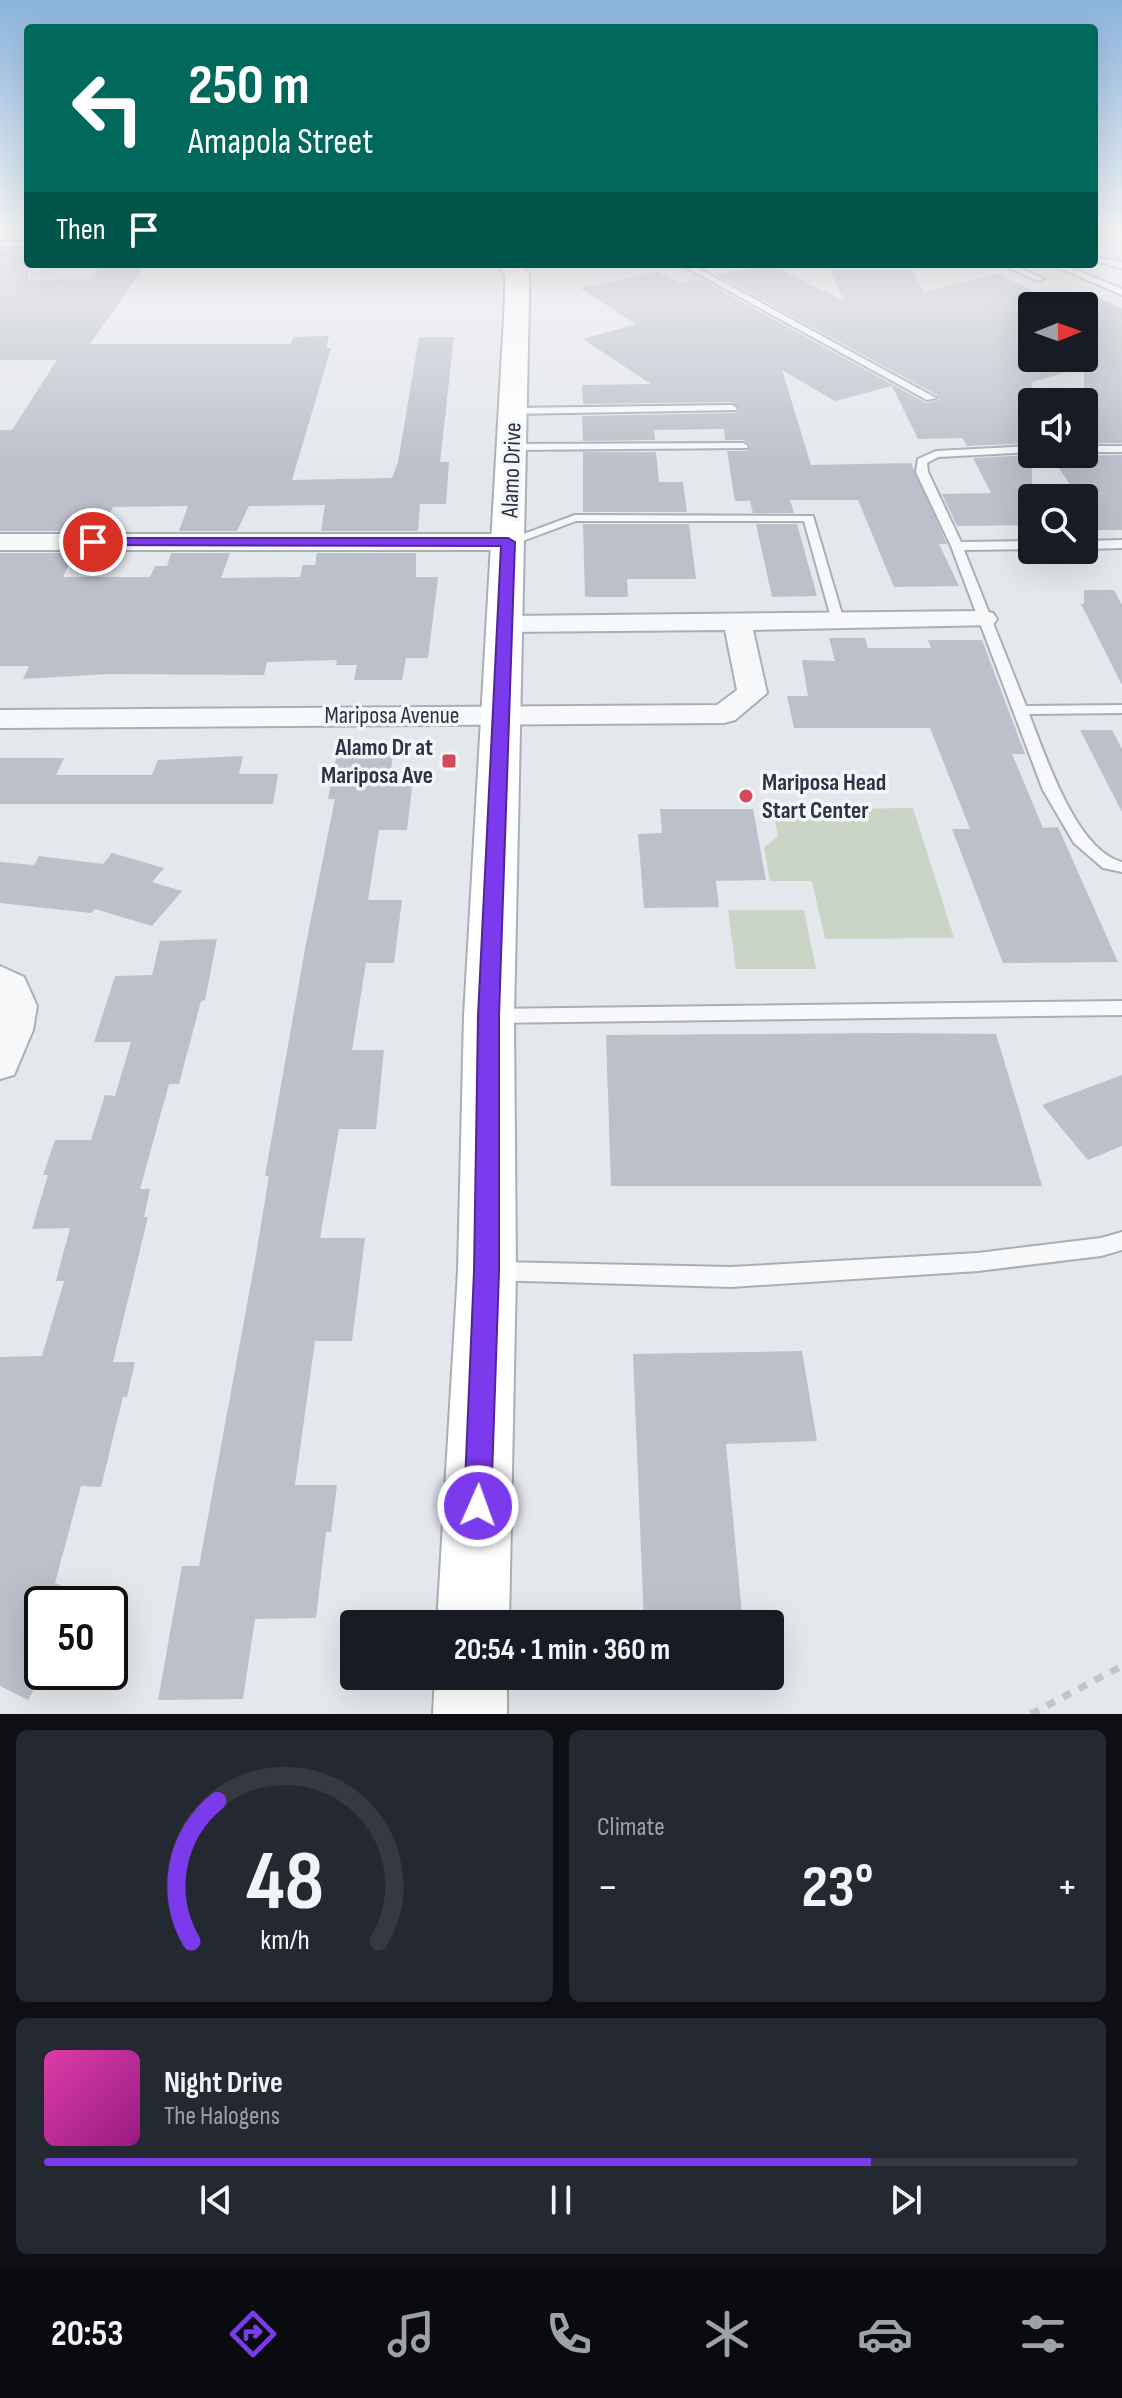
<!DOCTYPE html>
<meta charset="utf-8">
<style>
:root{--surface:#171b24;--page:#242831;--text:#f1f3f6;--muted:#9ea1a6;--line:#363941;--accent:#7c3aed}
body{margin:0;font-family:"Sofia Sans Condensed",sans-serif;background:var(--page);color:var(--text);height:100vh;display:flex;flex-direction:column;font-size:30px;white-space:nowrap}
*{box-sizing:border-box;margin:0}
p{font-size:26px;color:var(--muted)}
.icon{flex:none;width:44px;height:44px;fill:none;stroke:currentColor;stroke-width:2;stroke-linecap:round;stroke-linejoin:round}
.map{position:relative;height:1714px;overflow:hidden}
.sheet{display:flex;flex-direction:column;gap:16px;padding:16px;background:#0d0f14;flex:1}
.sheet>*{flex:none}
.top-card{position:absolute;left:24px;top:24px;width:1074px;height:244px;border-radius:8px;box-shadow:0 8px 32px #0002;background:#00695c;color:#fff;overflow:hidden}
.needle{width:52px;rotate:89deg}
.fabs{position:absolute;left:1018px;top:292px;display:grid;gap:16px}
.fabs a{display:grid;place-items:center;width:80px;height:80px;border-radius:8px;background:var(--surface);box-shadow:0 8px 32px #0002;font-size:40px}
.speed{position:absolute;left:24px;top:1586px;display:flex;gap:16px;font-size:40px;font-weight:700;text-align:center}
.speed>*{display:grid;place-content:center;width:104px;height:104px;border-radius:50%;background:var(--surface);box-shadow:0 8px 32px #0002;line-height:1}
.speed .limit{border:4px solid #111;border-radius:12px;background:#fff;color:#111}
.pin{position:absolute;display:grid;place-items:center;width:68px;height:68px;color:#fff;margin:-34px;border:4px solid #fff;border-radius:50%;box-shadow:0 2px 8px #0007}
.me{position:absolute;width:88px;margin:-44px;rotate:2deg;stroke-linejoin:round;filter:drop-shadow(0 0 6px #0008)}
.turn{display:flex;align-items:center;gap:28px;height:168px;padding:0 32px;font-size:36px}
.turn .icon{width:104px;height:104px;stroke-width:2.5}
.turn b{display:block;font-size:56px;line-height:68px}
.then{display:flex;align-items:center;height:76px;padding:0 32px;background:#0003;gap:16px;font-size:30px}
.big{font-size:60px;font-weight:700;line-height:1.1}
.sheet .card{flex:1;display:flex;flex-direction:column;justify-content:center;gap:12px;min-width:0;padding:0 28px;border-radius:12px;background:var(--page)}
.sheet .dial{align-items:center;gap:0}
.dial svg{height:208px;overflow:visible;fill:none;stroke:var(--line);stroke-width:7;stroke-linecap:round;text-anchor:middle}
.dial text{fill:var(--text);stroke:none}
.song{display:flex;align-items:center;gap:24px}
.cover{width:96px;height:96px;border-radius:12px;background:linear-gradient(135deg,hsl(320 70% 55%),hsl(310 70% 35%))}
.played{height:8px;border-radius:4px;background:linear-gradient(90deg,var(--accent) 80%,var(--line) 80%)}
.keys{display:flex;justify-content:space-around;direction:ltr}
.heat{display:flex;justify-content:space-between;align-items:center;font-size:44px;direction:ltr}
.sheet .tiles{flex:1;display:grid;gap:16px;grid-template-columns:1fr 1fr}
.card:last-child{grid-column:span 2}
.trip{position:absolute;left:340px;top:1610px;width:444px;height:80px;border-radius:8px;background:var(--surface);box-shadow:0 8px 32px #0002;font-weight:700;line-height:80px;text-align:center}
.menu{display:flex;height:128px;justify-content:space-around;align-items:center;background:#090b0e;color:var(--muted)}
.menu .icon{width:56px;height:56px}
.menu .selected{color:var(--accent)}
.menu b{font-size:36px;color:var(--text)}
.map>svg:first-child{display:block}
.green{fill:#c9d6c5}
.building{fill:#bbc0ca}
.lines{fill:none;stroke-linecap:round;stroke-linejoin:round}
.lane-casing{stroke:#a9aeb7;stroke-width:4}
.street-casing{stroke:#a9aeb7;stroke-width:4}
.secondary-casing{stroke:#a9aeb7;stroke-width:4}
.path{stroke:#c2c5cb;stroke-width:7;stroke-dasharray:9 9;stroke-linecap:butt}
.lane{fill:#f7f8fa;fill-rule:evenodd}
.street{fill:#f7f8fa;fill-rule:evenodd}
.secondary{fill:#fff;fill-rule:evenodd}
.route{fill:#7c3aed;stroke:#51269a;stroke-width:2}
.poi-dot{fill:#d1495b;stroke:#f4f6f9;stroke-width:3}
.labels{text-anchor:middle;stroke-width:7;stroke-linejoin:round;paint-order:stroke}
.street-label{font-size:24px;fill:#2b3445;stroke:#f4f6f9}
.poi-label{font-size:24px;font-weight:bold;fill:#2b3445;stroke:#f4f6f9;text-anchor:end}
</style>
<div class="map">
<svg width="1122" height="1714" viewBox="0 0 1122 1714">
<rect width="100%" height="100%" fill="#e4e7ec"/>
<!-- green -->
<g class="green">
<path d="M 913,808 L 954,938 L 825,939 L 812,881 L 770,881 L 764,848 L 778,836 L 773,810 Z"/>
<path d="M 728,910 L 804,910 L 816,969 L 736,969 Z"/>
</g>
<!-- building -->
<g class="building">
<rect x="0" y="228" width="28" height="11"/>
<path d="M 0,249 L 28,249 L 28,280 L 91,279 L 101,264 L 146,264 L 90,344 L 291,344 L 293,337 L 329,336 L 326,348 L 331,348 L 292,480 L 392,478 L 398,462 L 419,337 L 454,337 L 440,462 L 449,462 L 446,504 L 420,504 L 418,531 L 321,531 L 325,505 L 249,506 L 237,531 L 179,531 L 188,506 L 113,507 L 109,515 L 93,515 L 85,531 L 0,531 L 0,430 L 12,430 L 57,360 L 0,360 Z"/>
<path d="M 770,264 L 844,301 L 830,270 L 912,270 L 924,292 L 996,274 L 1032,290 L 1032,358 L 1084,358 L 1084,292 L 1122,308 L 1122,443 L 1084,443 L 1084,367 L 1032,382 L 1032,443 L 967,446 L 962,438 L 918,439 L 892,386 L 835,401 L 782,370 L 811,465 L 911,463 L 947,544 L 939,544 L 959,586 L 894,587 L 858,500 L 790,500 L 794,513 L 753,513 L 750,501 L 735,501 L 727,451 L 747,451 L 751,445 L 743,440 L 725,440 L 724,429 L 654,430 L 655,440 L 583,441 L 582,416 L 736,413 L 740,409 L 732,402 L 583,404 L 582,385 L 651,384 L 583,339 L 636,324 L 580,288 L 658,272 L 679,283 L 700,279 L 926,403 L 939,400 L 937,395 L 716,275 Z"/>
<path d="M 583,452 L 656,452 L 659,482 L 683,482 L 687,512 L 583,512 Z"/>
<path d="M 1032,455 L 1032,525 L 957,526 L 942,494 L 991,493 L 973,458 Z"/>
<path d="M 1122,455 L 1122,530 L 1084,530 L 1084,498 L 1079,498 L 1051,456 Z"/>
<path d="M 583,524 L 689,524 L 696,579 L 627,579 L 628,597 L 585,597 Z"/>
<path d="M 756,524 L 797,524 L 817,596 L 772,597 Z"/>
<path d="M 0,553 L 75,553 L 63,577 L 150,577 L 155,566 L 167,566 L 171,553 L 230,553 L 221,578 L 300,577 L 303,565 L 315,565 L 317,553 L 416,553 L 416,577 L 438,577 L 428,658 L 406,658 L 402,680 L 354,680 L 357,665 L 336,665 L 337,660 L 267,662 L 264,675 L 107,674 L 23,679 L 29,666 L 0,666 Z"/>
<path d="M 1084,590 L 1114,590 L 1122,605 L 1122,685 L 1081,604 L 1084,604 Z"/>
<path d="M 829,638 L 865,638 L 868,648 L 931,648 L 928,640 L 982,640 L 1025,754 L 1012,754 L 1043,828 L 1058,827 L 1118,962 L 1003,963 L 952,829 L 970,829 L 930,728 L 794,728 L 787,696 L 808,696 L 802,660 L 835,661 Z"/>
<path d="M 1080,730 L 1112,730 L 1122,749 L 1122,812 Z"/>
<path d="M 337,753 L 393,753 L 390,779 L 413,779 L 407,830 L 379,830 L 368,900 L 402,900 L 394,963 L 366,963 L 352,1050 L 384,1050 L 376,1129 L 339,1129 L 320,1238 L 365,1238 L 352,1341 L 315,1341 L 295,1485 L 337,1485 L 331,1532 L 326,1532 L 316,1618 L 255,1619 L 243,1699 L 158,1700 L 182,1566 L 199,1566 L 255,1261 L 269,1176 L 265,1176 L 305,949 L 335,799 L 328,799 Z"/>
<path d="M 243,756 L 239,774 L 278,774 L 273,804 L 0,804 L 0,758 L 64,758 L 56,775 L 152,775 L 158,760 Z"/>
<path d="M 660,809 L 753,809 L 766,880 L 716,881 L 719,907 L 644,908 L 638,834 L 662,833 Z"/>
<path d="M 112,853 L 164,868 L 152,882 L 182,891 L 152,926 L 95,909 L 91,913 L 0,903 L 0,862 L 34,865 L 39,856 L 103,864 Z"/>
<path d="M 217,939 L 205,1000 L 201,1001 L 179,1084 L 169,1084 L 140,1189 L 150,1189 L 144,1217 L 148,1217 L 113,1362 L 135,1362 L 127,1397 L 123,1397 L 101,1487 L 81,1486 L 55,1583 L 103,1604 L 42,1604 L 42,1675 L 28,1700 L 0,1686 L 0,1357 L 42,1356 L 64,1281 L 56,1281 L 70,1228 L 32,1229 L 48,1175 L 43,1175 L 55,1140 L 91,1140 L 105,1095 L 115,1096 L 131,1042 L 94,1042 L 115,976 L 152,975 L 160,941 Z"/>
<path d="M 890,1033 L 996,1034 L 1042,1186 L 611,1186 L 606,1035 Z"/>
<path d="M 1122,1075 L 1122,1146 L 1088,1160 L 1042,1105 Z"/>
<path d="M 802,1351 L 817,1441 L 726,1444 L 743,1624 L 644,1624 L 633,1354 Z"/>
</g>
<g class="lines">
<!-- lane casing -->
<g class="lane-casing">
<g id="lane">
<rect x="0" y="242" width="28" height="4"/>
<path d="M 1094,257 L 1122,262 L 1122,268 L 1094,261 Z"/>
<path d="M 680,264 L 690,264 L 936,398 L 927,400 Z"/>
<path d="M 1001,264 L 1012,264 L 1044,279 L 1037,281 Z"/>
<path d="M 1050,264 L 1061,264 L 1122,289 L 1122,295 Z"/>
<path d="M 732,405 L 737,408 L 736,410 L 512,414 L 507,411 L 512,408 Z"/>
<path d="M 743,443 L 748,446 L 747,448 L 512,450 L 507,447 L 512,444 Z"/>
<path d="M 1032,446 L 1032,452 L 938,457 L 927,463 L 928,472 L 961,542 L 1032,541 L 1032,549 L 964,550 L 1026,706 L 1122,705 L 1122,713 L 1029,714 C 1045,754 1076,851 1122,862 L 1122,872 L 1103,868 L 1074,843 L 1043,790 L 951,546 L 916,472 L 918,459 L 936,451 Z"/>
<rect x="1084" y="446" width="38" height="6"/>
<path d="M 575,515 L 813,516 L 844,621 L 838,625 L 832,621 L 804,521 L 576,521 L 512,545 L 508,546 L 502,542 Z"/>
<path d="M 1122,540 L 1122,548 L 1084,549 L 1084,541 Z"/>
<path d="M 1122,1001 L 1122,1015 L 494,1023 L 488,1021 L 485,1016 L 488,1011 L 494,1009 Z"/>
<path d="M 1122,1232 L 1122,1250 L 1101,1256 L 978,1271 L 731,1287 L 494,1280 L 486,1278 L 483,1271 L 486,1264 L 494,1262 L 731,1267 L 978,1253 L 1101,1238 Z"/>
</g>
</g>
<!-- street casing -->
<g class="street-casing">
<g id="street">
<path d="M 0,534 L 508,534 L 521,542 L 508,550 L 0,550 Z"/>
<path d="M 983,611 L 993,613 L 997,619 L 993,625 L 753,630 L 767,693 L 735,720 L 724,723 L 0,728 L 0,710 L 717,705 L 737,690 L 725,630 L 505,632 L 495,630 L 491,624 L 495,618 L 505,616 Z"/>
<path d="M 0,966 L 24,977 L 37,1006 L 33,1030 L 14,1075 L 0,1079 Z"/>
</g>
</g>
<!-- secondary casing -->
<g class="secondary-casing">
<g id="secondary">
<path d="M 497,264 L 521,264 L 529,275 L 529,300 L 514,1016 L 516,1271 L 509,1624 L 437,1624 L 458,1271 L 464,1016 L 505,300 L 505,275 Z"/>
<path d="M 435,1676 L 507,1676 L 507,1714 L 433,1714 Z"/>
</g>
</g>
<!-- path -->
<path class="path" d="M 1031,1714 L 1122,1666"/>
<!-- lane -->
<use href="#lane" class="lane"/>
<!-- street -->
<use href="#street" class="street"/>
<!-- secondary -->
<use href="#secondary" class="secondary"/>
</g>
<!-- sky -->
<linearGradient id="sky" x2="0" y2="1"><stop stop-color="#8bb4dd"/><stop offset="0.49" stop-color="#f3f4f6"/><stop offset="1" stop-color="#f3f4f6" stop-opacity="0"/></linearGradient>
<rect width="1122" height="468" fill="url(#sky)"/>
<!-- route -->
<path class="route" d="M 93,538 L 508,538 L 515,542 L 499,1016 L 499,1271 L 491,1506 L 487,1516 L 478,1520 L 468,1516 L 464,1506 L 474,1271 L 478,1016 L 501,546 L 88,545 L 86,542 Z"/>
<!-- markers -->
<g class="poi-dot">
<rect x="441" y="753" width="16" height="16" rx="4"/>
<circle cx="746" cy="796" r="8"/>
</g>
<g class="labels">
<!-- street labels -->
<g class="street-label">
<text transform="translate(511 470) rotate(-88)" y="8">Alamo Drive</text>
<text x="392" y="723">Mariposa Avenue</text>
</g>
<!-- poi labels -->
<g class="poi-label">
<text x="433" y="755">Alamo Dr at<tspan x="433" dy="28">Mariposa Ave</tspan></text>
<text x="762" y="790" text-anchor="start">Mariposa Head<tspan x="762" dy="28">Start Center</tspan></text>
</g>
</g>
</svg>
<div class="fabs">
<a><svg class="needle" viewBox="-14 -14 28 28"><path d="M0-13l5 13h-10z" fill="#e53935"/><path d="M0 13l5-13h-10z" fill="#9ea1a6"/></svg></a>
<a><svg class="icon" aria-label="sound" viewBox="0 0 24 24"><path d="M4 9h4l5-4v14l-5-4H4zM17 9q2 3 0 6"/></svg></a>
<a><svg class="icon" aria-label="search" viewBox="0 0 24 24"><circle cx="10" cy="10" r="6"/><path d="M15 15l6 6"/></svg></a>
</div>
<div class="speed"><div class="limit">50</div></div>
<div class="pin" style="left:93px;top:542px;background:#d93025"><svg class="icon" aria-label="arrive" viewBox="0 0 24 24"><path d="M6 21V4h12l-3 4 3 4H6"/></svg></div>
<svg class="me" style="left:478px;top:1506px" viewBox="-20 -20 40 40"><circle r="17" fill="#7c3aed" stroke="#fff" stroke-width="3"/><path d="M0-11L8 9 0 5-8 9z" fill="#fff"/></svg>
<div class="trip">20:54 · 1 min · 360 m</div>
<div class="top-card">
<div class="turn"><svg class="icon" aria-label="left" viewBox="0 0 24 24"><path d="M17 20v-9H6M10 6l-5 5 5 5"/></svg><div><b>250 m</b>Amapola Street</div></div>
<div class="then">Then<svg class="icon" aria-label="arrive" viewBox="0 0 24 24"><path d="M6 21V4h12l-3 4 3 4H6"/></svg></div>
</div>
</div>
<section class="sheet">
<div class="tiles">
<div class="card dial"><svg viewBox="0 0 100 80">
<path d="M14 69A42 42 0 1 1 86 69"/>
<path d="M14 69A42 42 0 0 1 24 15" stroke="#7c3aed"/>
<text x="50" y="56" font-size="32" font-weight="700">48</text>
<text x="50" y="72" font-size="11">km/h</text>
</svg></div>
<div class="card"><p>Climate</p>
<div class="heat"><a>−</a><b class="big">23°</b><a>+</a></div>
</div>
<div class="card">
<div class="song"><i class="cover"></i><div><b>Night Drive</b><p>The Halogens</p></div></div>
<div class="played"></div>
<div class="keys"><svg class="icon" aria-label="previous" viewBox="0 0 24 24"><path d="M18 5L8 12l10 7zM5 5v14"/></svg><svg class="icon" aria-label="pause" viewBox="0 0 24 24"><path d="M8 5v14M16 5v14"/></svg><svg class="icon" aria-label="next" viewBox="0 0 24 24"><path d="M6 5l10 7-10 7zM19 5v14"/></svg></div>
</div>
</div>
</section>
<nav class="menu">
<b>20:53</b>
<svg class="icon selected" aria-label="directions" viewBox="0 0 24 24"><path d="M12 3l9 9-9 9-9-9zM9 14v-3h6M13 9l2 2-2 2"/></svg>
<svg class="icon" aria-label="music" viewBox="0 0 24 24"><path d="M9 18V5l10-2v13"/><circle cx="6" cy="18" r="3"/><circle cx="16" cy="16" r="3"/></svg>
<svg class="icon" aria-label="phone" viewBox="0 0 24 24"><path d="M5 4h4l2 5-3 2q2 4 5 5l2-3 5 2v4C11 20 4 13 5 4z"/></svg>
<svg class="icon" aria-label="climate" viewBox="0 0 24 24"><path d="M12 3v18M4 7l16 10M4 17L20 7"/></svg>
<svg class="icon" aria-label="car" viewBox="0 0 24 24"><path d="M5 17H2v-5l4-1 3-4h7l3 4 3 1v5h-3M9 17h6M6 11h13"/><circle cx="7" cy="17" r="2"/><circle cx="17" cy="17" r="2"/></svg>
<svg class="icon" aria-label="filters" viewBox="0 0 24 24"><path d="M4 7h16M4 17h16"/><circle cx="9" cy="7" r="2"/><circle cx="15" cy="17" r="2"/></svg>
</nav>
